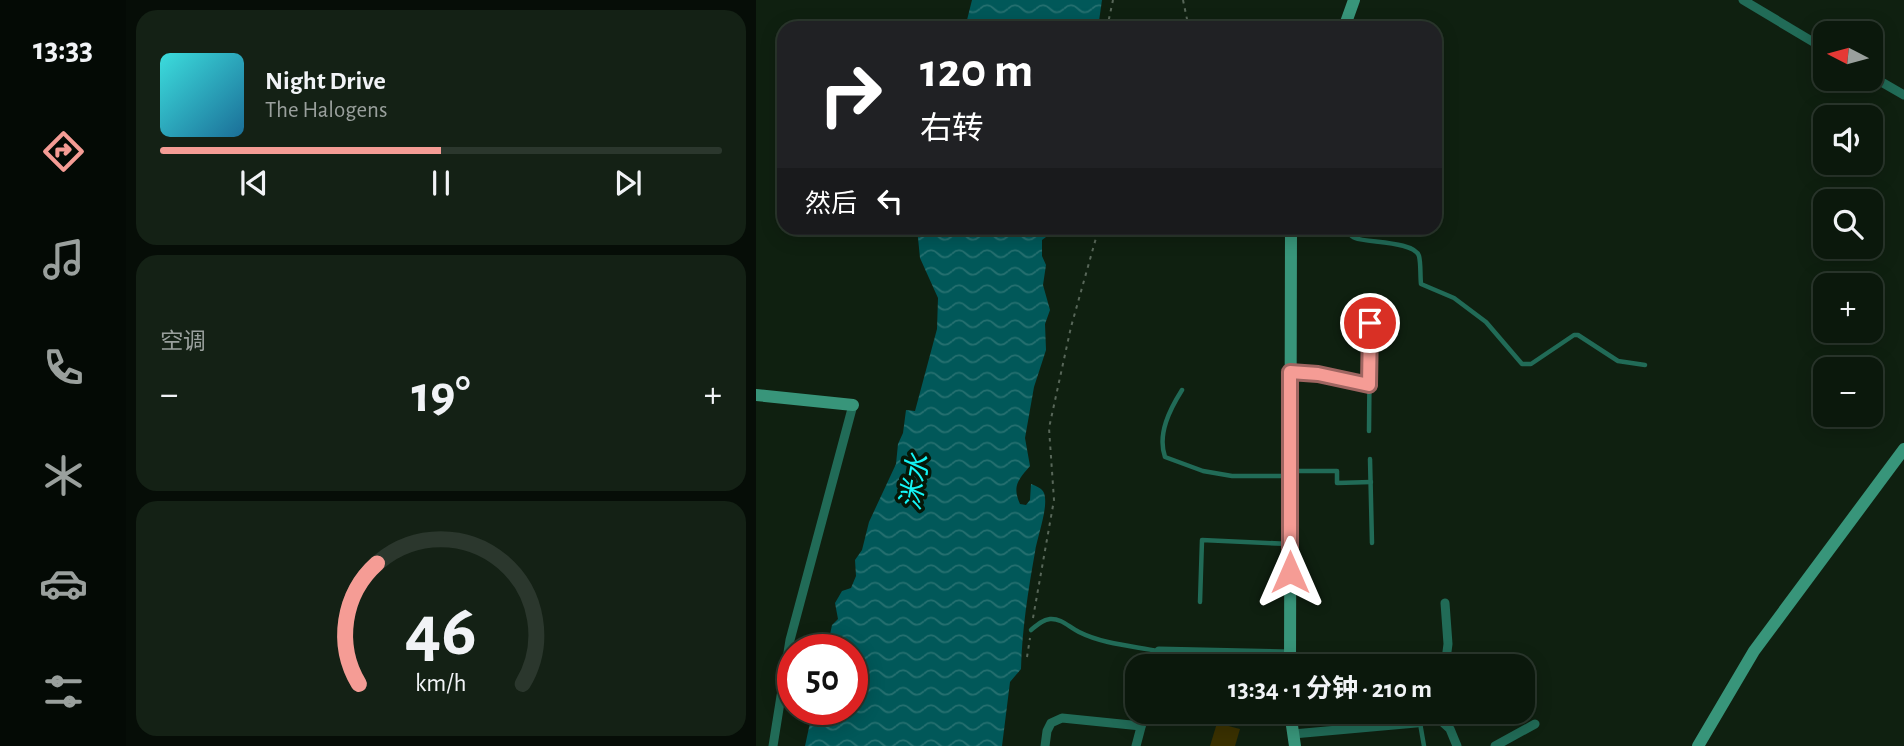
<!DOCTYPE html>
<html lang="zh">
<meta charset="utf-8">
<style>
:root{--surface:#0b180c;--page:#142115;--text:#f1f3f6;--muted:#9aa09d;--line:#2b372d;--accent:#f59c95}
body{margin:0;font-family:"Alegreya Sans","Noto Sans SC",sans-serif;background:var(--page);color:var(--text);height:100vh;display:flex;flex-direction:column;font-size:26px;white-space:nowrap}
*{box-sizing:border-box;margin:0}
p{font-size:23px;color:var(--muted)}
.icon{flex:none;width:38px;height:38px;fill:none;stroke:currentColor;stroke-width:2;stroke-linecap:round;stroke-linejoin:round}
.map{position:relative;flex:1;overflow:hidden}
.panel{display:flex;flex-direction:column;gap:10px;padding:10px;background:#060d07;width:630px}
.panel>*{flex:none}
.banner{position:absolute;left:21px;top:21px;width:665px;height:214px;border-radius:21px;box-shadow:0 4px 18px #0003,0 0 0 2px var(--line);background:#202124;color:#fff;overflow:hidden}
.needle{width:46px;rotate:276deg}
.buttons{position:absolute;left:1057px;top:21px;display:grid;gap:14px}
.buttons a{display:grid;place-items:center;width:70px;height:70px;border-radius:14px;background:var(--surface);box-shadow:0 4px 18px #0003,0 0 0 2px var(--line);font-size:35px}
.speed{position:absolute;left:21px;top:634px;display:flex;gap:14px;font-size:35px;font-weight:700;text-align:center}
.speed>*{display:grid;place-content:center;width:91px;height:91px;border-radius:50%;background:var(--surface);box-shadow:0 4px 18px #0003,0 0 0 2px var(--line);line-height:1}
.speed .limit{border:10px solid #d22;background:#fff;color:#111}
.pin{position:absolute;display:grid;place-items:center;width:60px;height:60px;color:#fff;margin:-30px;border:4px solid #fff;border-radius:50%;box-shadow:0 2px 7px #0007}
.me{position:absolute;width:77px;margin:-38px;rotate:0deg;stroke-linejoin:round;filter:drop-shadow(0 0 5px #0008)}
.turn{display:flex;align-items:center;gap:24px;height:147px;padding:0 28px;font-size:32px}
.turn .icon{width:91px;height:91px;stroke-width:2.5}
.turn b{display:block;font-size:49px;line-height:60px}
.then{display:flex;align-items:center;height:66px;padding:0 28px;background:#0003;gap:14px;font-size:26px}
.big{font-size:52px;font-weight:700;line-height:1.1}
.panel .card{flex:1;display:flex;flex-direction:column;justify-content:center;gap:10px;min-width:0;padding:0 24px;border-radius:21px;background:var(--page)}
.panel .dial{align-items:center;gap:0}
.dial svg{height:182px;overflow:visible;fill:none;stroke:var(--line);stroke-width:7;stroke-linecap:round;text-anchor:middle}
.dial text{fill:var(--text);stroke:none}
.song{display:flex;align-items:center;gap:21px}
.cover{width:84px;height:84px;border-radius:10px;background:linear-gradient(135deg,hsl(180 70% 55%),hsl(200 70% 35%))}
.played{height:7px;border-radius:4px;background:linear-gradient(90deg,var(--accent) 50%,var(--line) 50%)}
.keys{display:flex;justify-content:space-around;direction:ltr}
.heat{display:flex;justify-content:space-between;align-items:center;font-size:38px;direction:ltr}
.trip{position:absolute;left:369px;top:654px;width:410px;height:70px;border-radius:21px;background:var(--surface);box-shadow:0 4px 18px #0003,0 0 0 2px var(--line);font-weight:700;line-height:70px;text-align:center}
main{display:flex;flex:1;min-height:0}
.menu{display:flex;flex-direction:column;width:126px;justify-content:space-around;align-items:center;background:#040a05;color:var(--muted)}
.menu .icon{width:49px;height:49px}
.menu .on{color:var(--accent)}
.menu b{font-size:32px;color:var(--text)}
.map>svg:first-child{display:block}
.green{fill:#3a3100}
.water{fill:url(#water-waves)}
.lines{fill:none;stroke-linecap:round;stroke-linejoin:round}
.path{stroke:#586759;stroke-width:2;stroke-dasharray:3.5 5;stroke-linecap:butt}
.lane{stroke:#216b57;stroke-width:4.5}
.street{stroke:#216b57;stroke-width:9}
.secondary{stroke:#38957a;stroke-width:12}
.route-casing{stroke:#9f6561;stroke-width:18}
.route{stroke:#f59c95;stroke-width:12}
.labels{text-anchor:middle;stroke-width:7;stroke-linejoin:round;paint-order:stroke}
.water-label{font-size:28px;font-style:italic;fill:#14f5f6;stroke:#061708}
</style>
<main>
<nav class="menu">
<b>13:33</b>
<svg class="icon on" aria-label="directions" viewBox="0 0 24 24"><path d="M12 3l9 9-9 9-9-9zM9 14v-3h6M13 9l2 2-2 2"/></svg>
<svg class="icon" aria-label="music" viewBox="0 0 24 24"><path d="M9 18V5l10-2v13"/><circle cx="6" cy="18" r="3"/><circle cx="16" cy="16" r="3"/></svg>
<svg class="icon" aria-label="phone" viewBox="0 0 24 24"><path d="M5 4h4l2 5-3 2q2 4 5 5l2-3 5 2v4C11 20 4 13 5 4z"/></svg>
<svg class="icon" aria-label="climate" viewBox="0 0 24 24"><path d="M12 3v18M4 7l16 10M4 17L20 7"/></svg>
<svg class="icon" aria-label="car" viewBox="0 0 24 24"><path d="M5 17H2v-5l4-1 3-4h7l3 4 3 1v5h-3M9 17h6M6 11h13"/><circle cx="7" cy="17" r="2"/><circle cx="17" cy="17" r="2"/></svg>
<svg class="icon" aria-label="filters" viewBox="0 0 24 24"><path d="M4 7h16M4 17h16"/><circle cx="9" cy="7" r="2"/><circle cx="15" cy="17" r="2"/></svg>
</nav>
<section class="panel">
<div class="card">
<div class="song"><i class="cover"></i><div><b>Night Drive</b><p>The Halogens</p></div></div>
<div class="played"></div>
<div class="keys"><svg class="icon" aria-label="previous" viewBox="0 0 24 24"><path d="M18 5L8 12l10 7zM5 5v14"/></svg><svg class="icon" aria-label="pause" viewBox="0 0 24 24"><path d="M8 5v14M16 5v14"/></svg><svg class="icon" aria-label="next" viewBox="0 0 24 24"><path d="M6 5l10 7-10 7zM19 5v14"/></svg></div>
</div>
<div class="card"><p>空调</p>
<div class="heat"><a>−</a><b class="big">19°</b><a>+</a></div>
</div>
<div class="card dial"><svg viewBox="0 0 100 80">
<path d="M14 69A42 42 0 1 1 86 69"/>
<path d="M14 69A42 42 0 0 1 22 16" stroke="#f59c95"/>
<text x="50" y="56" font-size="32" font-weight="700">46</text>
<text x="50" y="72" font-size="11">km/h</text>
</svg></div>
</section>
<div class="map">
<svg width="1148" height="746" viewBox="0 0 1148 746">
<defs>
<pattern id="water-waves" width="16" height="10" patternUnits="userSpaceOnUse" patternTransform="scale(1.75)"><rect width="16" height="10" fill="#015859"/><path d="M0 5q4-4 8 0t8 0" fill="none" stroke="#267070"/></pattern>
</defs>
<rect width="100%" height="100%" fill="#0f2010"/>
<!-- green -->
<path class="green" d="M 461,723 L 484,729 L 479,746 L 454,746 Z"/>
<!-- water -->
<g class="water">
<path d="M 216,0 L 346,0 L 342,28 L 209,28 Z"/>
<path d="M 161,228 L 291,228 L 290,237 L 286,240 L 286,256 L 290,265 L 287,285 L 294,310 L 289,324 L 290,350 L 278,387 L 269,438 L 274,466 C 262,480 256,486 264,504 L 270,505 L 274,500 L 275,484 C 280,486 286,488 288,493 C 293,507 281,537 279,552 C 272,591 266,630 265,669 L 254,682 L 246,746 L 49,746 L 57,709 L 96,709 L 96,649 L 71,649 L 76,625 L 82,619 L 79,603 L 86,591 L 95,588 L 100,576 L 99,560 L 106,550 L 113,522 L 140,464 L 142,444 L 147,433 L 150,410 L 159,411 L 181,329 L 182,298 L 164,258 Z"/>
</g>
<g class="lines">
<!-- path -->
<g class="path">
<path d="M 427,0 L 431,19 L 430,28"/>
<path d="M 351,28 L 357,0"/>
<path d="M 277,618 L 298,500 L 293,428 L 315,327 L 340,238 L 341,228"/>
<path d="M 271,657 L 274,638"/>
</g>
<!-- lane -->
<g class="lane">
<path d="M 586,228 C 591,231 594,236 599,238 C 611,243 658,241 663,256 C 665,264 664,275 665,284 L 698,298 L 730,322 L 766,364 L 775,364 L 818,335 L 822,335 L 862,361 L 889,365"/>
<path d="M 535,372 L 562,375 L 613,385"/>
<path d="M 426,390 C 414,409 401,434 409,457 L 447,471 L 476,476 L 533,476"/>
<path d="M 613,431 L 614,323"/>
<path d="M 614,459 L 616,543"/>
<path d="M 537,471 L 581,471 L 581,483 L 615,482"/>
<path d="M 444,602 L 446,540 L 533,544"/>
<path d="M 275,630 C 281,625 286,620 294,619 C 305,618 313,627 323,632 C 347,644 376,646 402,651"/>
<path d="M 664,723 L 668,746"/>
</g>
<!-- street -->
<g class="street">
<path d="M 987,0 L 1069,49"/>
<path d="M 1115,76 L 1148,95"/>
<path d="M 400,667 L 403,651 L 534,654"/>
<path d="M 689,667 L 692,644 L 689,603"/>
<path d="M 683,712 L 682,718 L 694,729 L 701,746"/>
<path d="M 537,734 L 660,723 L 682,718"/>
<path d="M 17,746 L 34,640 L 97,405"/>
<path d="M 289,746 L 291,731 L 295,723 L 306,718 L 385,726"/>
<path d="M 380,746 L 389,712"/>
<path d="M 739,746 L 779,724"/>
</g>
<!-- secondary -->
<g class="secondary">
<path d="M 588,28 L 598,0"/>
<path d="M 0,395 L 97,405"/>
<path d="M 534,667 L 535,228"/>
<path d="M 534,712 L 539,746"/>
<path d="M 942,746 L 998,651 L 1148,449"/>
</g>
</g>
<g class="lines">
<!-- route casing -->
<g class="route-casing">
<path id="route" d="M 534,572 L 534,372 L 562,374 L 613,385 L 614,323"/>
</g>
<!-- route -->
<use href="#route" class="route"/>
</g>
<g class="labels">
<!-- water labels -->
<g class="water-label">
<text transform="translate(158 482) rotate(-80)" y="10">洣水</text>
</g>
</g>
</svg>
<div class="buttons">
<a><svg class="needle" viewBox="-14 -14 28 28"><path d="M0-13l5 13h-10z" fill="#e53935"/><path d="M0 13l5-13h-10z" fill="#9aa09d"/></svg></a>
<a><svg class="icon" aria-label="sound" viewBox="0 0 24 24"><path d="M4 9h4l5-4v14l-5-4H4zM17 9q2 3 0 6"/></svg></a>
<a><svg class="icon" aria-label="search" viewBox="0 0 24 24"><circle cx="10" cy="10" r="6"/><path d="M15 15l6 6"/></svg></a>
<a>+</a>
<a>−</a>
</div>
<div class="speed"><div class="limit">50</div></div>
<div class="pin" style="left:614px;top:323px;background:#d93025"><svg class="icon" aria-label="arrive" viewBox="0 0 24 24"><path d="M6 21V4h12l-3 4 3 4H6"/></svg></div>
<svg class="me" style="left:534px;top:572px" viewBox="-20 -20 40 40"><path d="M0-17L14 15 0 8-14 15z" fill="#f59c95" stroke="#fff" stroke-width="4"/></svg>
<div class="trip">13:34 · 1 分钟 · 210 m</div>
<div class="banner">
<div class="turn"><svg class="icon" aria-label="right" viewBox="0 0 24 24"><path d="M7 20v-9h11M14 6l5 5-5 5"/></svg><div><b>120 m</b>右转</div></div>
<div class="then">然后<svg class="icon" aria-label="left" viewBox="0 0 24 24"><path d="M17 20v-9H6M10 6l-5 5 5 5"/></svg></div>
</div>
</div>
</main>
